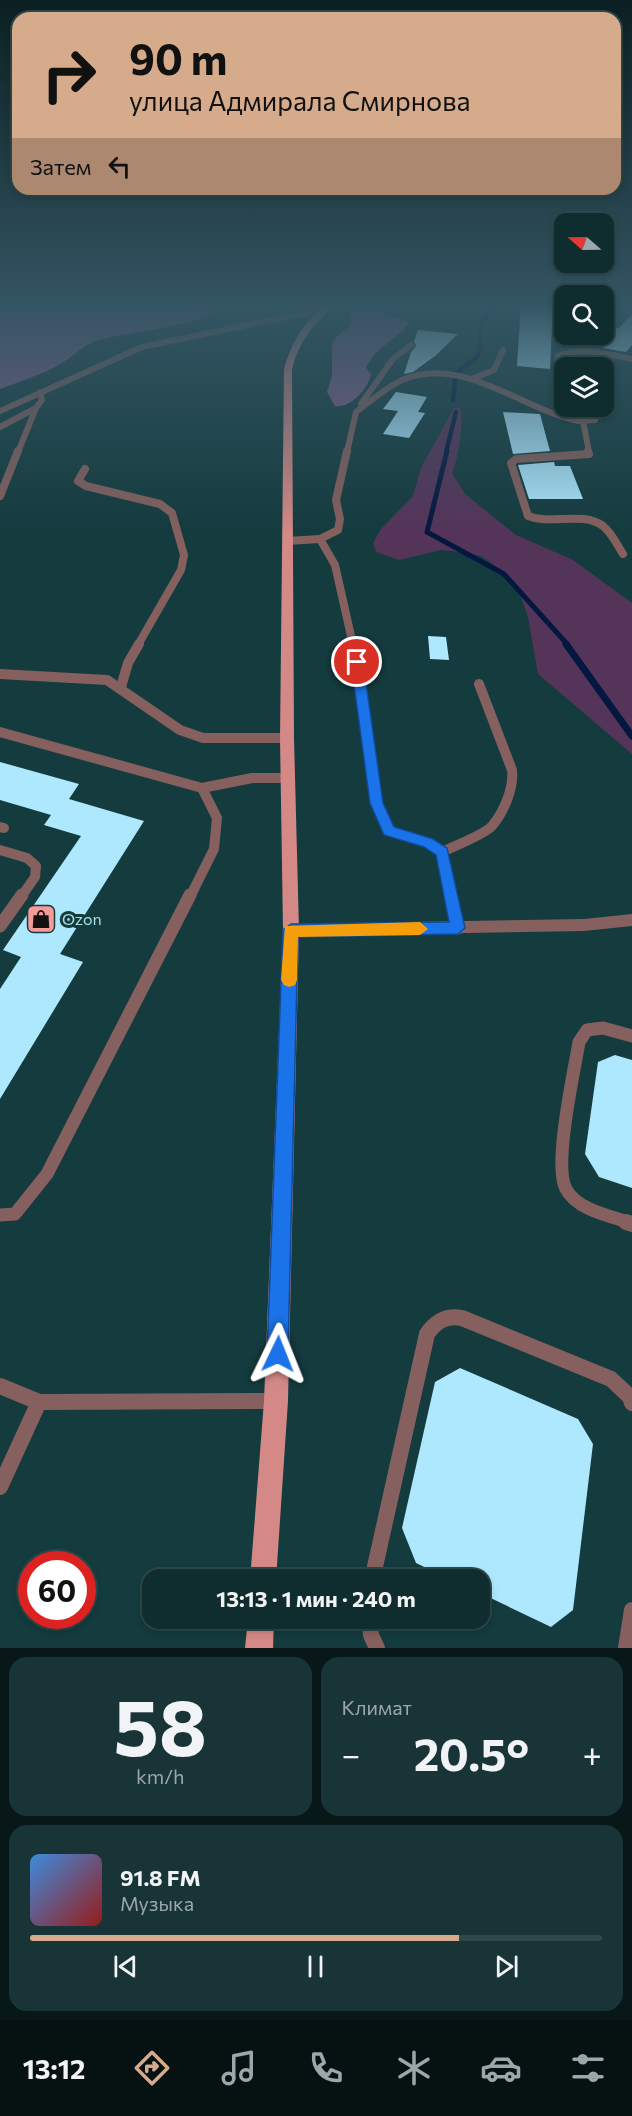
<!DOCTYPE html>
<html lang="ru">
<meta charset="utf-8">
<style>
:root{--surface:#0f2c2e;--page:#183436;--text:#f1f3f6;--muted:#9ba7aa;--line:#2f484a;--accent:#d6ab8b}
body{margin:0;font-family:Commissioner,sans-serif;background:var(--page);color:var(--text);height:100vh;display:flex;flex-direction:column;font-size:22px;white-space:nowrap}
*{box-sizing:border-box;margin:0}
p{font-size:20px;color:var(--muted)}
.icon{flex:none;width:33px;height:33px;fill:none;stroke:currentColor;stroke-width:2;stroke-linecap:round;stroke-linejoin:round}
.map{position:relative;height:1648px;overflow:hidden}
.details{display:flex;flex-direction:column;gap:9px;padding:9px;background:#081819;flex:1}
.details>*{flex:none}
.hud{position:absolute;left:12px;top:12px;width:609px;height:183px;border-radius:18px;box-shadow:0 3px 9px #0003,0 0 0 2px var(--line);background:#d6ab8b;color:#111;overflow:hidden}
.needle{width:39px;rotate:290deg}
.buttons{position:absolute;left:554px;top:213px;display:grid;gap:12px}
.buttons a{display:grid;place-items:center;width:60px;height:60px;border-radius:12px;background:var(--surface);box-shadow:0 3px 9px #0003,0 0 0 2px var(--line);font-size:30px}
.speed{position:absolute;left:18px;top:1551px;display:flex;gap:12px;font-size:30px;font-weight:700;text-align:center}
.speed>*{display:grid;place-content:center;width:78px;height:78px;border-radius:50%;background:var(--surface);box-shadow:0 3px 9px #0003,0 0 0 2px var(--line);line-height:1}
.speed .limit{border:9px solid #d22;background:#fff;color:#111}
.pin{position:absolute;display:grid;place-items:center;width:51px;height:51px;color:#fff;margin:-26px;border:3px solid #fff;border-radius:50%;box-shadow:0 2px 6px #0007}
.me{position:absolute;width:66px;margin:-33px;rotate:2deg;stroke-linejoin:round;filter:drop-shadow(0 0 4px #0008)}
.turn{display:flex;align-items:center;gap:21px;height:126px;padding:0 18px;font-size:27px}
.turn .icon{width:78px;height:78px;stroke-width:2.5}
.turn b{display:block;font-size:42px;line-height:51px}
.then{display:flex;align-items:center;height:57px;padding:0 18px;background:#0003;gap:12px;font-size:22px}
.big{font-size:45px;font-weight:700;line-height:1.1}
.details .card{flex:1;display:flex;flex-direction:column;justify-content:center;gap:9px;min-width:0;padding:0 21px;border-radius:18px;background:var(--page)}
.details .dial{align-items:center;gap:0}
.dial b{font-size:78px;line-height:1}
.song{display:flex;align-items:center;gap:18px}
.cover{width:72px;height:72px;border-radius:9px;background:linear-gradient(135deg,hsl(210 70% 55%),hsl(0 70% 35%))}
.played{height:6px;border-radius:3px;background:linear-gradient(90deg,var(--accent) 75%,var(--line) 75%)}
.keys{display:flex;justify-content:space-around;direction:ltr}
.heat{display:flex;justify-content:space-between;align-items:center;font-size:33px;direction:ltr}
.details .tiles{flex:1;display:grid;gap:9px;grid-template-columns:1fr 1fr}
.card:last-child{grid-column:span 2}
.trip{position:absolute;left:142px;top:1569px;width:348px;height:60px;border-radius:18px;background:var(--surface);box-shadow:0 3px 9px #0003,0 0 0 2px var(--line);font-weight:700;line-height:60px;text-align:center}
.tab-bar{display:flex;height:96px;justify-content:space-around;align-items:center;background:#061212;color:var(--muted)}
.tab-bar .icon{width:42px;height:42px}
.tab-bar .current{color:var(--accent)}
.tab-bar b{font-size:27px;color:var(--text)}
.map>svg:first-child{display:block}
.green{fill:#55345a}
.forest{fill:#875e8c}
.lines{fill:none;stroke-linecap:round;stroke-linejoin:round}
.stream-far2{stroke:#041740;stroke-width:4.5}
.stream-far1{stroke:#041740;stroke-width:5}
.stream{stroke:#041740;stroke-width:7}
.building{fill:#ade8fe}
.service-far4{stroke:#85605e;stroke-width:6}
.service-far3{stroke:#85605e;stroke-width:8}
.service-far2{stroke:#85605e;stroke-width:10}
.service-far1{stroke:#85605e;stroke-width:13}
.service{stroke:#85605e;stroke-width:16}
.tertiary{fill:#85605e;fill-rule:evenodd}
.primary{fill:#d48986;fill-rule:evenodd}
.route{fill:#1a73e8;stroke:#114b97;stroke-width:1.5}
.slow{fill:#f59e0b}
.labels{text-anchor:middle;stroke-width:6;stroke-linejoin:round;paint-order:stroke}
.poi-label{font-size:16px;fill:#abdfe4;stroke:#143b3e;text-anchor:start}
</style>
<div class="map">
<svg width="632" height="1648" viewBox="0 0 632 1648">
<rect width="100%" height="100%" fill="#143b3e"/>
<!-- green -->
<path class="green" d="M 454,408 L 460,408 C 464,420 458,462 452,473 L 465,494 L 516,535 L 573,560 L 632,603 L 632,754 L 538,674 L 528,617 L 521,597 L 510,579 L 494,565 L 481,556 L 462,552 L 441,550 L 399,560 L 376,552 L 373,543 L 381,529 L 413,496 L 421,468 Z"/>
<!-- forest -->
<g class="forest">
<path d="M 0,303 L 228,303 C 213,324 129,332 102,339 C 82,344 72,359 55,367 C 38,376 18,382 0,389 Z"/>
<path d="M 363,309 L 377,311 L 410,322 C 396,341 376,346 366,368 L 371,374 C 369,388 350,409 335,406 L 327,392 L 332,375 L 332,344 L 337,336 L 351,325 L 350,315 Z"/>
</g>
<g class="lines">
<!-- stream-far2 -->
<g class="stream-far2">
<path d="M 453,400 L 456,373 L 476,358 L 480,351 L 480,330 L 491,303"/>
<path d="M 446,452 L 456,412"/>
</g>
<!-- stream-far1 -->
<path class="stream-far1" d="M 447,451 L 427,532 L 504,574 L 568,645"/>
<!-- stream -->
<path class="stream" d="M 566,644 L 632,736"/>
</g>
<!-- building -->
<g class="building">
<path d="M 521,303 L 553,303 L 550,369 L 517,366 Z"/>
<path d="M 632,314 L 632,345 L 626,352 L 603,348 L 603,325 L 619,328 Z"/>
<path d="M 418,330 L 458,334 L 435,356 L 413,372 L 404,374 L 411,352 L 416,346 L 414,341 Z"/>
<path d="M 396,392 L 427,397 L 418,412 L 425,413 L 409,438 L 383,434 L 398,411 L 383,409 Z"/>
<path d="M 503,412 L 540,414 L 550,451 L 513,454 Z"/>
<path d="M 554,462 L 555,466 L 570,466 L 583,499 L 529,499 L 518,465 Z"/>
<path d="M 428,636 L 446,637 L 449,660 L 430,659 Z"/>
<path d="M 0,762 L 79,784 L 69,799 L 144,821 L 60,954 L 83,962 L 0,1099 L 0,989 L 21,957 L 3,950 L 81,836 L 44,825 L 51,815 L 0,800 Z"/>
<path d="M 615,1055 L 632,1060 L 632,1188 L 599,1177 L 585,1154 L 598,1062 Z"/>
<path d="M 460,1368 L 578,1419 L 593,1444 L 573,1610 L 551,1627 L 480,1593 L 480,1580 L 451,1580 L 416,1563 L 402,1528 L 435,1382 Z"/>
</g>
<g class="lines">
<!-- service-far4 -->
<g class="service-far4">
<path d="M 474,378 L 494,370 L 503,350"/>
<path d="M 564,381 C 557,373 556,366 558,356 C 583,346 607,354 632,359"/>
<path d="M 361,404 L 393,359 L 411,345"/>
<path d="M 0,411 L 142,347 L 328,308"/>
<path d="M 583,421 L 589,452"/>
<path d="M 0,427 L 36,408 L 42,400 L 40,392"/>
<path d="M 18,452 L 36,408"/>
<path d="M 347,452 L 356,412 C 371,401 385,388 402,380 C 462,354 521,409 578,421 L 595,420 L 597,416 L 591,406"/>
</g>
<!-- service-far3 -->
<g class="service-far3">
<path d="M 588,451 L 589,454 L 516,459 L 511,463 L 528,516 C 551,525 583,511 603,526 C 612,533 617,545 623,554"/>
<path d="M 85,469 L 78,481 L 86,486 L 160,504 L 172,513 L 184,555 L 181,570 L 138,645"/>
<path d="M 0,496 L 18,451"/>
<path d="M 320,539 L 335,565 L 353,645"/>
<path d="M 287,541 L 320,539 L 338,530 L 340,519 L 336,500 L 347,451"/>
</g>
<!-- service-far2 -->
<g class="service-far2">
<path d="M 353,644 L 377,803 L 389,831 L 429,843 L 442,852 L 451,897"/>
<path d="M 0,674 L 107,680 L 180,730 L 203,738 L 287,738"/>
<path d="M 121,687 L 128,663 L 139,644"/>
<path d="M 0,732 L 202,788 L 217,818 L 214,849 L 190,897"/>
<path d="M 202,788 L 252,778 L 287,778"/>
<path d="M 0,827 L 4,828"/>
<path d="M 0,850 L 27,858 L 36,866 L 35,877 L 21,897"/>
<path d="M 442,852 C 454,846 484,835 492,826 C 504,812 514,788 512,770 L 479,684"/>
</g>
<!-- service-far1 -->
<g class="service-far1">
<path d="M 451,895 L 458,928"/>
<path d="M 0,926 L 22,895"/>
<path d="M 0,1215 L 15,1214 L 47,1174 L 190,895"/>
<path d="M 631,1223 C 610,1216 577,1210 566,1189 C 553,1166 574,1072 579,1042 L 587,1030 L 603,1028 L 632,1036"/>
</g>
<!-- service -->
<g class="service">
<path d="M 626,1222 L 632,1224"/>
<path d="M 0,1386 L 39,1402 L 276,1401"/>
<path d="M 0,1487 L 39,1402"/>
<path d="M 372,1580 L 427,1334 C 436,1321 446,1315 462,1318 L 611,1379 L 630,1397 L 632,1403"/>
<path d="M 370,1618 L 371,1635 L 377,1648"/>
<path d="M 626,1648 L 632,1610"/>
</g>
<!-- tertiary -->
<path class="tertiary" d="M 632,914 L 632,926 L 584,931 L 291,936 L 286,934 L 284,930 L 286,926 L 291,924 L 584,919 Z"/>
<!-- primary -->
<g class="primary">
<path d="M 329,303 L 337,303 C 315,324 299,339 292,370 L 294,738 L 299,930 L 288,1401 L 276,1580 L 250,1580 L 264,1401 L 283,930 L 280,738 L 284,370 C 291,342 305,320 329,303 Z"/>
<path d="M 248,1618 L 274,1618 L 273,1648 L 245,1648 Z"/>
</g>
</g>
<!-- sky -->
<linearGradient id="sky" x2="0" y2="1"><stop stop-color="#0b2022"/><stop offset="0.57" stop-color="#345563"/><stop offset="1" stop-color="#345563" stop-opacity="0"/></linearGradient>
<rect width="632" height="534" fill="url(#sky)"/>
<!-- route -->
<path class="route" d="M 357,658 L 363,662 L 383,803 L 394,827 L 433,839 L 447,848 L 465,928 L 458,934 L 298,937 L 288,1354 L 285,1361 L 278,1364 L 270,1361 L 267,1354 L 283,930 L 291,924 L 449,922 L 436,855 L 424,847 L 384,835 L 370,803 L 351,662 Z"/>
<!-- slow -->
<path class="slow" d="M 420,922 L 428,929 L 420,935 L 298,937 L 297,980 L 295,985 L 289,987 L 284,985 L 281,980 L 285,926 Z"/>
<!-- icons -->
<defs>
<g id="shop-square" transform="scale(1.5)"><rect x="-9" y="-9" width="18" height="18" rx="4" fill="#f59b97" stroke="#143b3e"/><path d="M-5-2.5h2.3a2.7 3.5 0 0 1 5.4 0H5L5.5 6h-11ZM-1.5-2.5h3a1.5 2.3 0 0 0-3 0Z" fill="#111"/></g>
</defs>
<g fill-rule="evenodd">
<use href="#shop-square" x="41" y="919"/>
</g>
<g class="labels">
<!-- poi labels -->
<g class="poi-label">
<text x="62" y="925">Ozon</text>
</g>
</g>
</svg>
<div class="buttons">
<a><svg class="needle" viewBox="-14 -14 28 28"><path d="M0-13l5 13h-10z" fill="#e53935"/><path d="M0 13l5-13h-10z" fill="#9ba7aa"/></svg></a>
<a><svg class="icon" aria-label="search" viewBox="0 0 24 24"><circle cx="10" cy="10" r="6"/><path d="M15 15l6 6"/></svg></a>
<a><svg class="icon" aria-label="layers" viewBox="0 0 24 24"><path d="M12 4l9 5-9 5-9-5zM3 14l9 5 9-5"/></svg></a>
</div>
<div class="speed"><div class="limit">60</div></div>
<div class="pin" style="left:357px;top:662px;background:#d93025"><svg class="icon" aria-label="arrive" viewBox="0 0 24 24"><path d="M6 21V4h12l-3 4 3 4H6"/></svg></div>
<svg class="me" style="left:278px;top:1354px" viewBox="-20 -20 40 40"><path d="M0-17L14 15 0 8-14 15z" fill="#1a73e8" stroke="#fff" stroke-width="4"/></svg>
<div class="trip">13:13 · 1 мин · 240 m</div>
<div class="hud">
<div class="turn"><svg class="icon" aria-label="right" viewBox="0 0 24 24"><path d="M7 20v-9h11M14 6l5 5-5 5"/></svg><div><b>90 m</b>улица Адмирала Смирнова</div></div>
<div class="then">Затем<svg class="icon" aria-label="left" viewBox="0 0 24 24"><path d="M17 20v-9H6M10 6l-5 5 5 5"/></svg></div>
</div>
</div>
<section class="details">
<div class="tiles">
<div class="card dial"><b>58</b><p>km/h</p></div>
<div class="card"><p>Климат</p>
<div class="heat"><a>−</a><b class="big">20.5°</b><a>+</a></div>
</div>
<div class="card">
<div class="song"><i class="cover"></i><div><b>91.8 FM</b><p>Музыка</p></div></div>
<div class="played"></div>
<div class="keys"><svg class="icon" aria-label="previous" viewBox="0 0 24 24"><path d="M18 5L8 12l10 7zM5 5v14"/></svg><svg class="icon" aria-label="pause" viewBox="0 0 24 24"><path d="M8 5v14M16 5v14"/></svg><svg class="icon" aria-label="next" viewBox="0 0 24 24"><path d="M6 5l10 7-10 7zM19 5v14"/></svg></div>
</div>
</div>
</section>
<nav class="tab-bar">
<b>13:12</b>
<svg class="icon current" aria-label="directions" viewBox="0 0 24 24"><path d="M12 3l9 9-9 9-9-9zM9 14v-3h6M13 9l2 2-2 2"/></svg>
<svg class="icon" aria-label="music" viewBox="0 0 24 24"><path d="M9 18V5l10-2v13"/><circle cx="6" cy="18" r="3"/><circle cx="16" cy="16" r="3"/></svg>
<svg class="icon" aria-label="phone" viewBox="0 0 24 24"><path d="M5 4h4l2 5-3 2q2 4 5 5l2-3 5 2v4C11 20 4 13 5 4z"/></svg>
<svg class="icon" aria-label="climate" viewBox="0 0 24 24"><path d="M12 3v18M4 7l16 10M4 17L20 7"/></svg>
<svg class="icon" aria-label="car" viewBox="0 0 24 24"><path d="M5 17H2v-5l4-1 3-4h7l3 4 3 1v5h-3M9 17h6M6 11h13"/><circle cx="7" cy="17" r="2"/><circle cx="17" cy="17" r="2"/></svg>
<svg class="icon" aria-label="filters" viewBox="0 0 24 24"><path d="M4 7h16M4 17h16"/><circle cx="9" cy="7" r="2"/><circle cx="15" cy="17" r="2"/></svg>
</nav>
